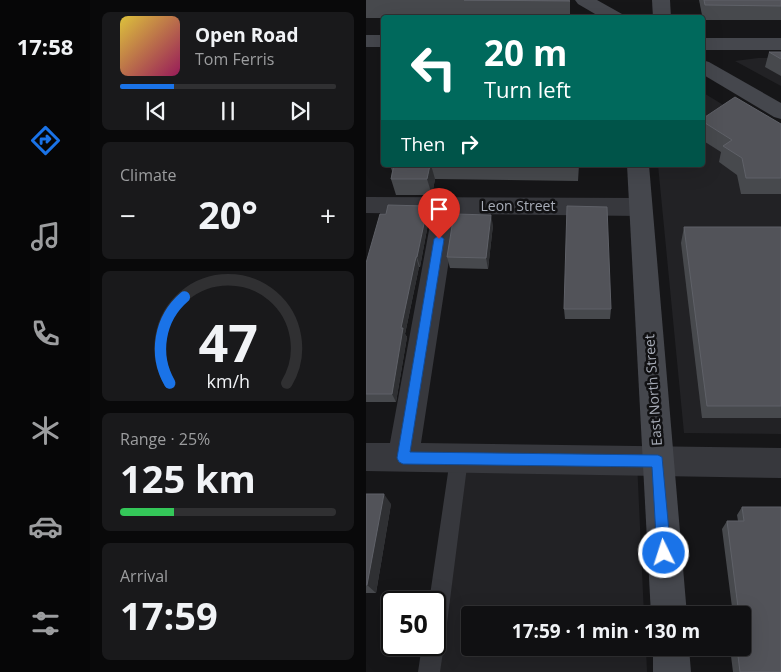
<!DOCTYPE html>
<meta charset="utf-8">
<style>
:root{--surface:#101012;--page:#19191b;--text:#f1f3f6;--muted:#9c9d9f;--line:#303032;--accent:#1a73e8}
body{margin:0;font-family:"Open Sans",sans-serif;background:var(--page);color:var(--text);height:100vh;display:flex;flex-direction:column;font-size:19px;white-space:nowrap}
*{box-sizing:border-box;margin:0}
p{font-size:16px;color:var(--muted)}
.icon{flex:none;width:28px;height:28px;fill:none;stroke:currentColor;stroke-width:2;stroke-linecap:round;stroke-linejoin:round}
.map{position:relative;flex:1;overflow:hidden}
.details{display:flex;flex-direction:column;gap:12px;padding:12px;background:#09090a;width:276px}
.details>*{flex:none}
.hud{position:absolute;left:15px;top:15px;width:324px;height:152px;border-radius:5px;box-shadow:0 5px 20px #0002,0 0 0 1px var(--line);background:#00695c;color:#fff;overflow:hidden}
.speed{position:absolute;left:15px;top:591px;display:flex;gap:10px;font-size:25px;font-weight:700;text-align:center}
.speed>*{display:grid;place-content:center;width:65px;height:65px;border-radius:50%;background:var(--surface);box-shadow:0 5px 20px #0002,0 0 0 1px var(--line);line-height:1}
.speed .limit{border:2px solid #111;border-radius:8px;background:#fff;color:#111}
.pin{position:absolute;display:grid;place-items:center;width:42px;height:42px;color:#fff;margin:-51px -21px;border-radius:50% 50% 50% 0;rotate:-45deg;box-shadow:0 0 5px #0007}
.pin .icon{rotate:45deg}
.me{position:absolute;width:55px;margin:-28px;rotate:356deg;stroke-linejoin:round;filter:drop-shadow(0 0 4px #0008)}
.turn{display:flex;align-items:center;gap:18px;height:105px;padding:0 20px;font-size:22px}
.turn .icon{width:65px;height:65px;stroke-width:2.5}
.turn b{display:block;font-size:35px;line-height:42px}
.then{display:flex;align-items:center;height:48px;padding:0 20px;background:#0003;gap:10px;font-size:19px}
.big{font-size:38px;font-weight:700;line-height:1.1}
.details .card{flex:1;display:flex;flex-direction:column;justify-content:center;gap:8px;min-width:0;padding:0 18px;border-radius:8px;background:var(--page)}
.details .dial{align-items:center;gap:0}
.dial svg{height:130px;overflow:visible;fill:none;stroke:var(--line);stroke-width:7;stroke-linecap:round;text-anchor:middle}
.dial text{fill:var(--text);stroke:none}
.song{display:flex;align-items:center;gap:15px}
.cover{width:60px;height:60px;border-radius:8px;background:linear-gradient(135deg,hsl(50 70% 55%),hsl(330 70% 35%))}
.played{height:5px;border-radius:2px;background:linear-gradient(90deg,var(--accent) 25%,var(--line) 25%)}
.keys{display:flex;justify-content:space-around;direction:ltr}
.heat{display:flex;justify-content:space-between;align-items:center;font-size:28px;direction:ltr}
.charge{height:8px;border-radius:4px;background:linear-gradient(90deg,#34c759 25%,var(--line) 0)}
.trip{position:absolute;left:95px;top:606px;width:290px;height:50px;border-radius:5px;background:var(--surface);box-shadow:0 5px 20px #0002,0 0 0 1px var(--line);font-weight:700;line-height:50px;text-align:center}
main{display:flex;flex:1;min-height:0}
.tab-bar{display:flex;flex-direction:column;width:90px;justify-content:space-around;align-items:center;background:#060607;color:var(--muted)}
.tab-bar .icon{width:35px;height:35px}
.tab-bar .on{color:var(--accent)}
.tab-bar b{font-size:22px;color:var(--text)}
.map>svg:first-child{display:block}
.built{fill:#222225}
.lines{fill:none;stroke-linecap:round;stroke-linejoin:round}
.service{fill:#37383d;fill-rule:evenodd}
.minor{fill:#37383d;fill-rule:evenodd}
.secondary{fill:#45474d;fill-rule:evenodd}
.wall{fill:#47494d}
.shaded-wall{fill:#2f3033}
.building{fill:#525359;stroke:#5f6168}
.route{fill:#1a73e8;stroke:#114b97}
.labels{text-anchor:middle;stroke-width:5;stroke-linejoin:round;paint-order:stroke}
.street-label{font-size:14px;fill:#a8adb8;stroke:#111113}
</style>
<main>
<nav class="tab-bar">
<b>17:58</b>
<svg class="icon on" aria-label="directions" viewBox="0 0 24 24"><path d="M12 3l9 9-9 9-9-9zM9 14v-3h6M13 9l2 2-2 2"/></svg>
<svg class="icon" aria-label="music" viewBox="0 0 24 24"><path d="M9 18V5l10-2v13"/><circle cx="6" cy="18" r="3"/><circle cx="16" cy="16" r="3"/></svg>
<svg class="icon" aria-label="phone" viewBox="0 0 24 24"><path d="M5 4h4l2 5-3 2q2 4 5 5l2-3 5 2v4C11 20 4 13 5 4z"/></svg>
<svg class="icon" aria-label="climate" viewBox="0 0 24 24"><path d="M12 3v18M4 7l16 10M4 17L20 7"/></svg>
<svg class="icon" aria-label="car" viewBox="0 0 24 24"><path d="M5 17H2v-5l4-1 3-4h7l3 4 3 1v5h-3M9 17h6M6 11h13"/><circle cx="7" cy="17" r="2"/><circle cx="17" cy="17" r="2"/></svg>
<svg class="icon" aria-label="filters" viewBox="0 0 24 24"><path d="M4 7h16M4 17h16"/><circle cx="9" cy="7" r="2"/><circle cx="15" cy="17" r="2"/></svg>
</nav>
<section class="details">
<div class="card">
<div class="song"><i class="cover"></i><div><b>Open Road</b><p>Tom Ferris</p></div></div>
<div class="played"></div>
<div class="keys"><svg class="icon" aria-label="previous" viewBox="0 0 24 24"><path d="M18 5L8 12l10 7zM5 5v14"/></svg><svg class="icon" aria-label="pause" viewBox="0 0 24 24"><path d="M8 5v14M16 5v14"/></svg><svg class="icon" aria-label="next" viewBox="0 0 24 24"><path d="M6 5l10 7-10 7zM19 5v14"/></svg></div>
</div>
<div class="card"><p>Climate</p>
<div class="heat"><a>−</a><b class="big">20°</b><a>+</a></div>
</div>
<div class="card dial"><svg viewBox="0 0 100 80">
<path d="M14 69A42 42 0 1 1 86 69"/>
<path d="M14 69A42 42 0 0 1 23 16" stroke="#1a73e8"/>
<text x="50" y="56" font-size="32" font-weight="700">47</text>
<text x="50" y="72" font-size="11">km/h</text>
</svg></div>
<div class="card"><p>Range · 25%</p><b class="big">125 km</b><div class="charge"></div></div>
<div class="card"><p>Arrival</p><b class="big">17:59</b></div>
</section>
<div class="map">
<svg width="415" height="672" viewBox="0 0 415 672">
<rect width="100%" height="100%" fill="#161618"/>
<!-- built -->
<g class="built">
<path d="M 392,58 L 415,58 L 415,86 L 369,61 Z"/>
<path d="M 336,92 L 415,140 L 415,434 L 318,433 L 292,165 L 336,165 Z"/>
<path d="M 93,459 L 271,461 L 278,615 L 104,615 L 104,648 L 280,648 L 281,672 L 63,672 L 69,645 L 69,631 Z"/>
</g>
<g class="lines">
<!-- service -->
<path class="service" d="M 93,450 L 99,453 L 102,459 L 80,631 L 75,639 L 78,645 L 74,672 L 52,672 L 56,645 L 69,645 L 69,602 L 63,602 L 84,459 L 87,453 Z"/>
<!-- minor -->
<path class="minor" d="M 0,197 L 274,198 L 282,201 L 286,207 L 282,213 L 274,216 L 90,214 L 55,443 L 415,448 L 415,478 L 0,471 L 0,443 L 24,443 L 66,214 L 0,213 Z"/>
<!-- secondary -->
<g class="secondary">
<path d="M 209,0 L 231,0 L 256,14 L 259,18 L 236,18 L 212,4 Z"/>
<path d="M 286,0 L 304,0 L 305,18 L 287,18 Z"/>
<rect x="0" y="35" width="18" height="12"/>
<rect x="336" y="38" width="79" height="12"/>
<path d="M 336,60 L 343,62 L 415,103 L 415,119 L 408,117 L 336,74 Z"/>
<path d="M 261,165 L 283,165 L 321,615 L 285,615 Z"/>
<path d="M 287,648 L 323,648 L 325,672 L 287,672 Z"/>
</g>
</g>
<!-- wall -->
<g class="wall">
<path d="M 0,0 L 202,0 L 204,1 L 204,18 L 0,18 Z"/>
<path d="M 333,0 L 415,0 L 415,20 L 337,20 Z"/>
<path d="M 403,52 L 415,52 L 415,76 L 399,67 Z"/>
<path d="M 336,119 L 415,124 L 415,194 L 375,194 L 371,175 L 353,162 L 355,152 L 336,140 Z"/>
<path d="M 24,165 L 213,165 L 212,181 L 69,179 L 66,195 L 30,195 L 25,179 L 26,171 Z"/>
<path d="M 62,216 L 61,219 L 62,224 L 54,267 L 53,267 L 39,334 L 41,337 L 30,402 L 0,402 L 0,263 Z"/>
<path d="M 127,225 L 122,269 L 84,268 L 81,257 Z"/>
<path d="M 318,227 L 415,227 L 415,418 L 336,418 L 315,243 Z"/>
<path d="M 198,309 L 245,309 L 244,319 L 199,319 Z"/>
<path d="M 0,494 L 25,504 L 10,593 L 0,593 Z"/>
<path d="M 376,507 L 415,672 L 367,672 L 364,648 L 376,648 L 376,615 L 367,615 L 356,529 L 361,521 L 372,521 L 371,515 Z"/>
</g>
<!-- shaded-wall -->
<g class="shaded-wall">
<path d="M 64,165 L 65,165 L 69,179 L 66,195 L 61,179 Z"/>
<path d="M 59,206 L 62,216 L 61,219 L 62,224 L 54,267 L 51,257 Z"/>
<path d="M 125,215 L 127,225 L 122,269 L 120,258 Z"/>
<path d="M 50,257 L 53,267 L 39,334 L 41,337 L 30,402 L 26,394 L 35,328 Z"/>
<path d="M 18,494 L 25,504 L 10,593 L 1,585 Z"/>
</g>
<!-- building -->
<g class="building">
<path d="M 98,0 L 202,0 L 204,1 Z"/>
<path d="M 338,0 L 415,0 L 415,6 L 339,5 Z"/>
<path d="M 403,52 L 415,52 L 415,59 Z"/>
<path d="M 369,97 L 415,124 L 415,178 L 380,178 L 376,158 L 357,146 L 366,140 L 336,121 L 336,119 Z"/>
<path d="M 28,165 L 64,165 L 61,179 L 25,179 Z"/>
<path d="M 22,205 L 59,206 L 58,214 L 60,214 L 51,257 L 50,257 L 35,328 L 37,328 L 26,394 L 0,394 L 0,263 L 14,214 L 20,214 Z"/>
<path d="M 201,206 L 241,207 L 245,309 L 198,309 Z"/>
<path d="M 88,214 L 125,215 L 120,258 L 81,257 Z"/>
<path d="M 318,227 L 415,227 L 415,406 L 341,406 Z"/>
<path d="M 0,494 L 18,494 L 1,585 L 0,585 Z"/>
<path d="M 376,507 L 415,507 L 415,672 L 374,672 L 371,648 L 376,648 L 376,615 L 373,615 L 361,521 L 378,521 Z"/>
</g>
<!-- route -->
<path class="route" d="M 73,235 L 78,239 L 44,452 L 292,455 L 296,457 L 305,553 L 303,558 L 298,560 L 293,558 L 291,553 L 286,467 L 37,464 L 33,462 L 31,458 L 68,239 Z"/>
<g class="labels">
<!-- street labels -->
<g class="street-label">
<text x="152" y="211">Leon Street</text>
<text transform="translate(287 390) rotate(-94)" y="5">East North Street</text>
</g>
</g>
</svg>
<div class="speed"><div class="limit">50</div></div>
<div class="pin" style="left:73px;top:239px;background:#d93025"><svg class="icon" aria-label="arrive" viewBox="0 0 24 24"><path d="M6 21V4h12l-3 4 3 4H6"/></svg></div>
<svg class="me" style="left:298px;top:553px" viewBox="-20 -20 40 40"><circle r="17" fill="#1a73e8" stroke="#fff" stroke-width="3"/><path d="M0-11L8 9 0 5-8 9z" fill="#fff"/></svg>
<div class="trip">17:59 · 1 min · 130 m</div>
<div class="hud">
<div class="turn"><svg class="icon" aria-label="left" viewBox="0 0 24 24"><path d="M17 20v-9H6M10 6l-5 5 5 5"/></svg><div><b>20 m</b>Turn left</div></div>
<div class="then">Then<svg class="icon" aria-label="right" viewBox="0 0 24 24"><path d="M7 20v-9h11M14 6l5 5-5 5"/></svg></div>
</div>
</div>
</main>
